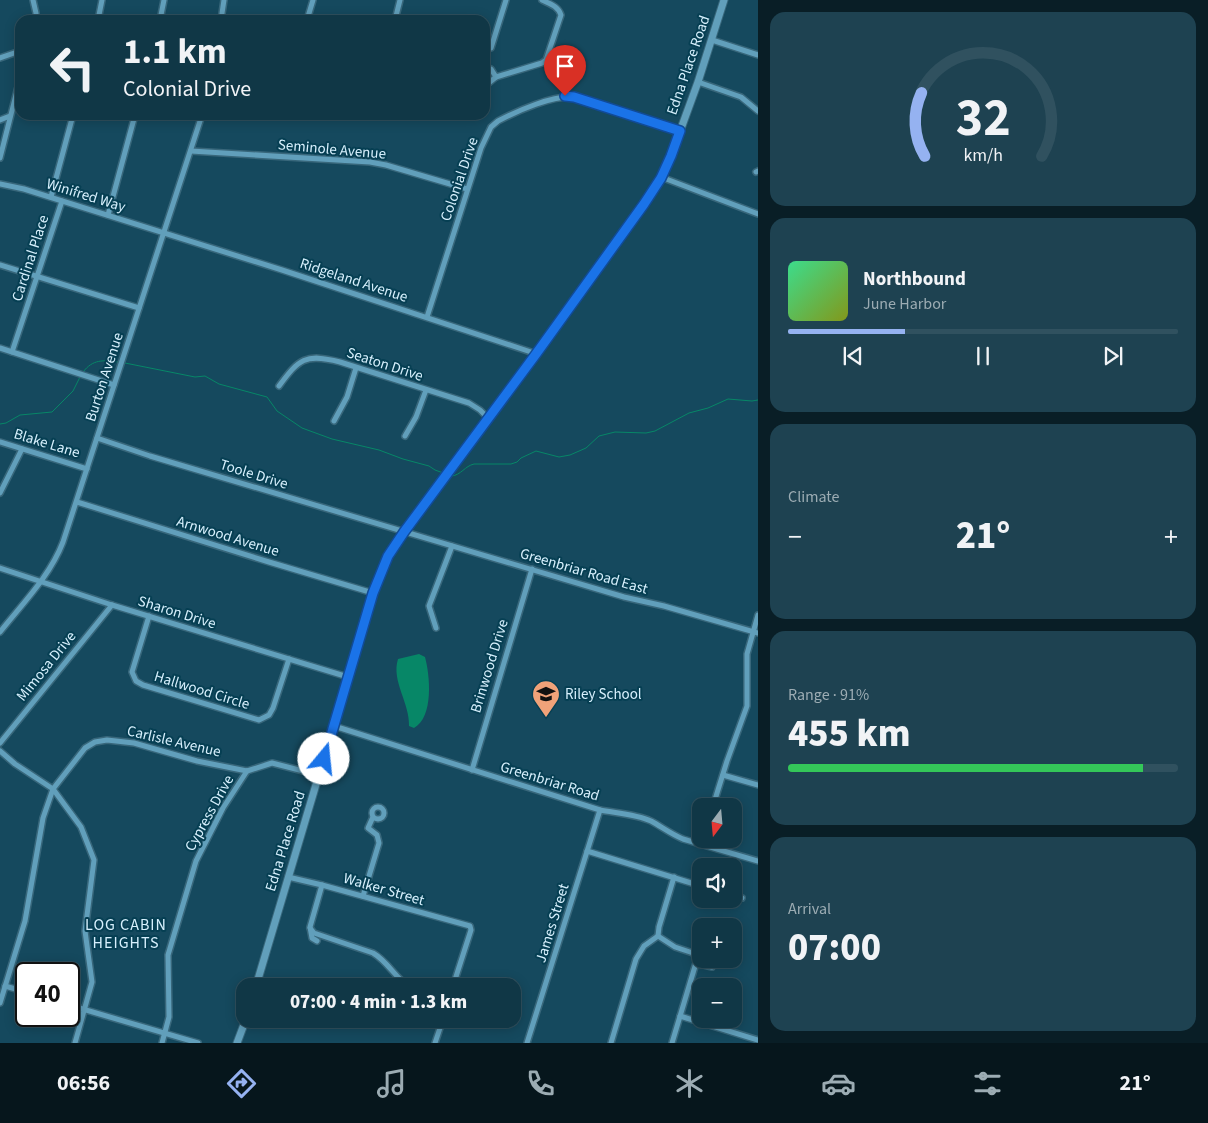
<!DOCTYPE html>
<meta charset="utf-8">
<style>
:root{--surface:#103746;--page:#1e4251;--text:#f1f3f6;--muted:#9cacb3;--line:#30515f;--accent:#95b2f1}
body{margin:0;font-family:"Source Sans 3",sans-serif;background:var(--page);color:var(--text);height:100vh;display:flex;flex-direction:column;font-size:19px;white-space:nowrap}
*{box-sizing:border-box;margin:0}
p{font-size:16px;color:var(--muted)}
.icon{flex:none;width:28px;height:28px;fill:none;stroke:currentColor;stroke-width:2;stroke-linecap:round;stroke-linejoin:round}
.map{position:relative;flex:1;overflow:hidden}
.side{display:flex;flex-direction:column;gap:12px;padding:12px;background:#091e26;width:450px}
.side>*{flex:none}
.hud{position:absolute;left:15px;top:15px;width:475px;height:105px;border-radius:15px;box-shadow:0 2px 12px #0003,0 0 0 1px var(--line);background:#103746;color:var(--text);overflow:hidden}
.needle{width:32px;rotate:196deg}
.buttons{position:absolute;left:692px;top:798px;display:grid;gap:10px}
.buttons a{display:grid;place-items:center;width:50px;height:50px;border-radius:10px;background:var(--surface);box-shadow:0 2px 12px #0003,0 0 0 1px var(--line);font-size:25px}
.speed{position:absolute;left:15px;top:962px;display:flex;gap:10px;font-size:25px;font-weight:700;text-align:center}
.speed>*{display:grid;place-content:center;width:65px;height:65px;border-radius:50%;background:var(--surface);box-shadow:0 2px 12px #0003,0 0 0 1px var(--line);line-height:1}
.speed .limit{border:2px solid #111;border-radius:8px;background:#fff;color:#111}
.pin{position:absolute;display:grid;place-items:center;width:42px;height:42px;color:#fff;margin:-51px -21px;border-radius:50% 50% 50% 0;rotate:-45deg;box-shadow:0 0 5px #0007}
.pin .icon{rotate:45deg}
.me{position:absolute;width:55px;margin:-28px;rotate:17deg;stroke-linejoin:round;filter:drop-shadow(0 0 4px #0008)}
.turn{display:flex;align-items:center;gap:18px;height:105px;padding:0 25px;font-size:22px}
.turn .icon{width:65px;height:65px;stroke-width:2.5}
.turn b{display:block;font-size:35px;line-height:42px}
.big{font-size:38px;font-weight:800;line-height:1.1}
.side .tile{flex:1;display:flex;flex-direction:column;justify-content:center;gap:8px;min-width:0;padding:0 18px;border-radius:15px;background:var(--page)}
.side .dial{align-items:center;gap:0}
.dial svg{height:130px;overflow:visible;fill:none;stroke:var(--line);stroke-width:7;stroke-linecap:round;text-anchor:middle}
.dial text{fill:var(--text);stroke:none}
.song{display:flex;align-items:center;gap:15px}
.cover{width:60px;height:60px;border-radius:8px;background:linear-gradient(135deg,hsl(150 70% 55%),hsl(70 70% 35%))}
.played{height:5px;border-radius:2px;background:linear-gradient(90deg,var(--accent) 30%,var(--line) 30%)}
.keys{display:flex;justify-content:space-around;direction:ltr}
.heat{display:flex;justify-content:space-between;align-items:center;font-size:28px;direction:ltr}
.charge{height:8px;border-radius:4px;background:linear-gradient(90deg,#34c759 91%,var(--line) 0)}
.trip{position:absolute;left:236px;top:978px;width:285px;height:50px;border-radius:15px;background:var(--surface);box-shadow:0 2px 12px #0003,0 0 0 1px var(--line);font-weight:800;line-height:50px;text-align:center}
.dock{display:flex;height:80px;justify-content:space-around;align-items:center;background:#06161c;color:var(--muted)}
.dock .icon{width:35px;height:35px}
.dock .active{color:var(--accent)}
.dock b{font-size:22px;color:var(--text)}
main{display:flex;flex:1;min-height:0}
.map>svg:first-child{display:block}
.water{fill:#078767}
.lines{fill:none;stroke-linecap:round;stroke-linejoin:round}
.stream{stroke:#078767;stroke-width:1}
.minor-casing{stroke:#38677b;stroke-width:8}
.tertiary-casing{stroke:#38677b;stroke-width:9}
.minor{stroke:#619fbb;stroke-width:5}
.tertiary{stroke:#619fbb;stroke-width:7}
.route-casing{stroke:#114b97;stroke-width:12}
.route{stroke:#1a73e8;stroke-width:9}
.labels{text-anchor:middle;stroke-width:4;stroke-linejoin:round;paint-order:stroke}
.street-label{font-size:15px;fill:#d7f0fd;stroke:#063f53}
.poi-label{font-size:15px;fill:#d7f0fd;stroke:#063f53;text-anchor:start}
.neighbourhood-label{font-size:16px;letter-spacing:1px;fill:#d7f0fd;stroke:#063f53}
</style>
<main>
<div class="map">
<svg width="758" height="1043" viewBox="0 0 758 1043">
<rect width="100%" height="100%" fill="#15495e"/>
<!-- water -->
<path class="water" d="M 419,654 L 425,657 C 430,675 434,717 414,728 L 409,726 C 410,703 391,681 398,659 Z"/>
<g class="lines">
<!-- stream -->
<g class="stream">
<path d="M 125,363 L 195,377 L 205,376 L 219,384 L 267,397 L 277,411 L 302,428 L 332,439 L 379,450 L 403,459 L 429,466 L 435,470 L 446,474"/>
<path d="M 83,372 C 93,359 103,360 118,362"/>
<path d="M 0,424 L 6,423 L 20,415 L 52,412 L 73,391 L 81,375"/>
<path d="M 452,476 C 461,475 465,466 474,464 L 511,464 L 517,462 L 521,458 L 536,451 L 559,457 L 570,455 L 586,448 L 599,436 L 615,432 L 646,433 L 655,431 L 689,413 L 708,408 L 728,399 L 752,401 L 758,400"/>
</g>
<!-- minor casing -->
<g class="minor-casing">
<g id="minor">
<path d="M 33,0 L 36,13 L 36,20"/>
<path d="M 98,20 L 102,0"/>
<path d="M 160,20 L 164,0"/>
<path d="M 221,20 L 224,0"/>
<path d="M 307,20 L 313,0"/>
<path d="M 395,20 L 400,0"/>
<path d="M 712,40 L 758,55"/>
<path d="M 491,48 L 506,0"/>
<path d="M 0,58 L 20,51"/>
<path d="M 485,67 L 491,69 L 496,77 L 485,86"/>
<path d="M 496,77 L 542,63 L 546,60 L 561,15 C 558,6 550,4 542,0"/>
<path d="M 698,82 L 741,97 L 758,111"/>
<path d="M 0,120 L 10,116"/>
<path d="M 191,151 L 370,162 L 386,165 L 467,189"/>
<path d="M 0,158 L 20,79"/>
<path d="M 756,172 L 758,171"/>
<path d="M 661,177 L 758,214"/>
<path d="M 0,184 L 24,189 L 282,270 L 537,354"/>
<path d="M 51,197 L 73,115"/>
<path d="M 108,215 L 135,115"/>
<path d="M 0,265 L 139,308"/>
<path d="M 427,317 L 481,148 L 491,127 L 498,121 C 517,111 553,95 574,97 L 680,131"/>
<path d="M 0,348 L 114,385"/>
<path d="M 12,352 L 62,201"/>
<path d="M 279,386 C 299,359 305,353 340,362 L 469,403 L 480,410 L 489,419"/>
<path d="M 334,421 L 347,397 L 356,368"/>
<path d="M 405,436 L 416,417 L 426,390"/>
<path d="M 97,438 L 150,456 L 624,597 L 664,606 L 758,633"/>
<path d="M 0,442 L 87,469"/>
<path d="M 0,493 L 22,449"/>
<path d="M 77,502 L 269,562 L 373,593"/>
<path d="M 0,568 L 112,605 L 348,677"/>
<path d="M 149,616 L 132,672 L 136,681 L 143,685 L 259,720 L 269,715 L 273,708 L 289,659"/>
<path d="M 436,628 L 429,606 L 452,546"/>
<path d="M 0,632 C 23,603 50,576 63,542 L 202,115"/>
<path d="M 334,726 L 600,810 C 616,813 636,814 651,821 C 662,827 671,834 683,839 L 758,861"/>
<path d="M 0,743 L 112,605"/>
<path d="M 0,751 L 15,764 L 53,789 L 81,827 L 94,860 L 85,931 L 92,982 L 75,1043"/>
<path d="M 472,770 L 532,569"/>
<path d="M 723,775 L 758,785"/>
<path d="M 713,806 L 727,761 L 747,706 L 747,654 L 758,615"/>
<circle cx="378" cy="813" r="6"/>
<path d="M 587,851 L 701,886"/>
<path d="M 288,877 L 322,885 L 470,926 L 471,930 L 453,986"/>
<path d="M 363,896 L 379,843 L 377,835 L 368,828 L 373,817"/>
<path d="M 734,896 L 742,898"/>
<path d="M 310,928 L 314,933 L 373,953 C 387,961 395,977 408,986"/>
<path d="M 658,936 L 675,947 L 693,953 L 697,958 L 696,963 L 712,967"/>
<path d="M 658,936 L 659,927 L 674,877"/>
<path d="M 317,941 L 312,938 L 310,927 L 322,885"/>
<path d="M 5,986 L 26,992"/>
<path d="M 0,1003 L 25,921 L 43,818 L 53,789 L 85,748 L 95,742 L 107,740 L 134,743 L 197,761 L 247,771 L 272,763 L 319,775"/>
<path d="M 69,1005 L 198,1043"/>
<path d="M 680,1016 L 758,1040"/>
<path d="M 162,1043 L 169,1017 L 168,955 L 196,861 L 223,808 L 247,771"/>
<path d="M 435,1043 L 443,1019"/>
<path d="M 527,1043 L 600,810"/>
<path d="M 611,1043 L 636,959 L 644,946 L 658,936"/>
<path d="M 672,1043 L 696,963"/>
</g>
</g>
<!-- tertiary casing -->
<g class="tertiary-casing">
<g id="tertiary">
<path d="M 256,986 L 373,593 L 388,556 L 405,532 L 537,354 L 644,204 L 661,177 L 671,156 L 698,82 L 724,0"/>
<path d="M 237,1043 L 246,1019"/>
</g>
</g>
<!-- minor -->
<use href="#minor" class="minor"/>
<!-- tertiary -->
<use href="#tertiary" class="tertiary"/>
</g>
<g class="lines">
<!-- route casing -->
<g class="route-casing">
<path id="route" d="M 324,759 L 373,593 L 388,556 L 404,532 L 536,354 L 644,204 L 661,178 L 671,156 L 680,131 L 574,97 L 565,96"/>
</g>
<!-- route -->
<use href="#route" class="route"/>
</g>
<!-- icons -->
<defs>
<g id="school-pin" transform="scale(1.4375)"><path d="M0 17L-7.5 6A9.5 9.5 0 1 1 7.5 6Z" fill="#f0a279" stroke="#063f53"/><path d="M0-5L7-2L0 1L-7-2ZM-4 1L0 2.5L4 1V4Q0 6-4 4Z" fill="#111"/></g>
</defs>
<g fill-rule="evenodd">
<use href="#school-pin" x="546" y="694"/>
</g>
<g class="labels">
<!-- street labels -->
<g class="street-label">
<text transform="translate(688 65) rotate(-71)" y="5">Edna Place Road</text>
<text transform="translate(332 149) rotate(5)" y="5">Seminole Avenue</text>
<text transform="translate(459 179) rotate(-71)" y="5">Colonial Drive</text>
<text transform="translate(86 195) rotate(17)" y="5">Winifred Way</text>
<text transform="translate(30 258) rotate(-72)" y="5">Cardinal Place</text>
<text transform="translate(354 280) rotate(18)" y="5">Ridgeland Avenue</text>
<text transform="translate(385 364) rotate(18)" y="5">Seaton Drive</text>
<text transform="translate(104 377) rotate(-72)" y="5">Burton Avenue</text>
<text transform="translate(47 443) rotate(17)" y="5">Blake Lane</text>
<text transform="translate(254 474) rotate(17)" y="5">Toole Drive</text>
<text transform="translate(228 536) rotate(17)" y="5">Arnwood Avenue</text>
<text transform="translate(584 571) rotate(16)" y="5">Greenbriar Road East</text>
<text transform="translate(177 612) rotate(17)" y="5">Sharon Drive</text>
<text transform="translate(46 666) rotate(-51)" y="5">Mimosa Drive</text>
<text transform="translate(489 666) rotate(-73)" y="5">Brinwood Drive</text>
<text transform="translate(202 690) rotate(17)" y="5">Hallwood Circle</text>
<text transform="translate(174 741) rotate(13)" y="5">Carlisle Avenue</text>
<text transform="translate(550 781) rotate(17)" y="5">Greenbriar Road</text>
<text transform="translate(209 813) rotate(-61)" y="5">Cypress Drive</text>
<text transform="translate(285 841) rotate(-73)" y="5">Edna Place Road</text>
<text transform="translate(384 889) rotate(16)" y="5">Walker Street</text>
<text transform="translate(552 923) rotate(-73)" y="5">James Street</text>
</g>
<!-- poi labels -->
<g class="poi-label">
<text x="565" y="699">Riley School</text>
</g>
<!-- neighbourhood labels -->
<g class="neighbourhood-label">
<text x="126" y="930">LOG CABIN<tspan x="126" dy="18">HEIGHTS</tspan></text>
</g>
</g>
</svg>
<div class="buttons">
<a><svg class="needle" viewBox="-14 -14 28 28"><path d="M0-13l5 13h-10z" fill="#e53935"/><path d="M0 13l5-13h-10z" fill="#9cacb3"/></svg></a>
<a><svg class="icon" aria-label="sound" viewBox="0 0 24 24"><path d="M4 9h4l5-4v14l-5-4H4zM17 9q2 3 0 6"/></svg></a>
<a>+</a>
<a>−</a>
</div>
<div class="speed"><div class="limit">40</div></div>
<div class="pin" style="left:565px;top:96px;background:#d93025"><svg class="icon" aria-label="arrive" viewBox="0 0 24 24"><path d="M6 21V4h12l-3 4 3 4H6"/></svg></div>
<svg class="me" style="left:324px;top:759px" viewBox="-20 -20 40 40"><circle r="19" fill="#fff"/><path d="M0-13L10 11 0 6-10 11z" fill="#1a73e8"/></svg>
<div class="trip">07:00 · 4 min · 1.3 km</div>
<div class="hud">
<div class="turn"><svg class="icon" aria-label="left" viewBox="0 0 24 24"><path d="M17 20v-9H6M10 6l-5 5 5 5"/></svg><div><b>1.1 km</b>Colonial Drive</div></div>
</div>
</div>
<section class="side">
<div class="tile dial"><svg viewBox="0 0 100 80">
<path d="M14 69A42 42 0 1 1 86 69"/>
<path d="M14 69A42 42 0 0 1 12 30" stroke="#95b2f1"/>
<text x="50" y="56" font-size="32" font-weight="700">32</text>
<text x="50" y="72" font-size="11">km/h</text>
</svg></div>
<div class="tile">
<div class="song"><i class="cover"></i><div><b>Northbound</b><p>June Harbor</p></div></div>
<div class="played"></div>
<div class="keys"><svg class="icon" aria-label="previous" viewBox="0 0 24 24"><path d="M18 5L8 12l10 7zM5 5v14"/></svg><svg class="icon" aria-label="pause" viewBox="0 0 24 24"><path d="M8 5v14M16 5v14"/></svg><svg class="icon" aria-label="next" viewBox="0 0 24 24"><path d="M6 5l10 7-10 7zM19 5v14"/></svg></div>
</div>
<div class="tile"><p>Climate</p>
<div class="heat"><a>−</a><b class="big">21°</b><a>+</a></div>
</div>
<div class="tile"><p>Range · 91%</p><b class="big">455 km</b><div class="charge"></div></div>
<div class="tile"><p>Arrival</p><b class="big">07:00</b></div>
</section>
</main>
<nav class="dock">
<b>06:56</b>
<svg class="icon active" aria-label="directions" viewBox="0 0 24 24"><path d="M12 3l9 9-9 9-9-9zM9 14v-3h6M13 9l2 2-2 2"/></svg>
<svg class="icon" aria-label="music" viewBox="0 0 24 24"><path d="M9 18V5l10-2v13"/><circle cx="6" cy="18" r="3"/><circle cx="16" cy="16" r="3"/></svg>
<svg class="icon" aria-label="phone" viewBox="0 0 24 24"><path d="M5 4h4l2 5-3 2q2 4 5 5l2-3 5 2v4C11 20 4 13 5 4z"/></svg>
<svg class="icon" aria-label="climate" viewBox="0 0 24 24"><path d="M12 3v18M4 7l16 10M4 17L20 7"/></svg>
<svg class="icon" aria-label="car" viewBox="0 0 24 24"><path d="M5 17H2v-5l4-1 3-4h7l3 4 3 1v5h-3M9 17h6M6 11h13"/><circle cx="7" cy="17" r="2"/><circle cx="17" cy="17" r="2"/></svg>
<svg class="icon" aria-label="filters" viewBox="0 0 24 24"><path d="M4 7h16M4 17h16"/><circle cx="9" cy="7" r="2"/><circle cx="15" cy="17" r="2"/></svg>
<b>21°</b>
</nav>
